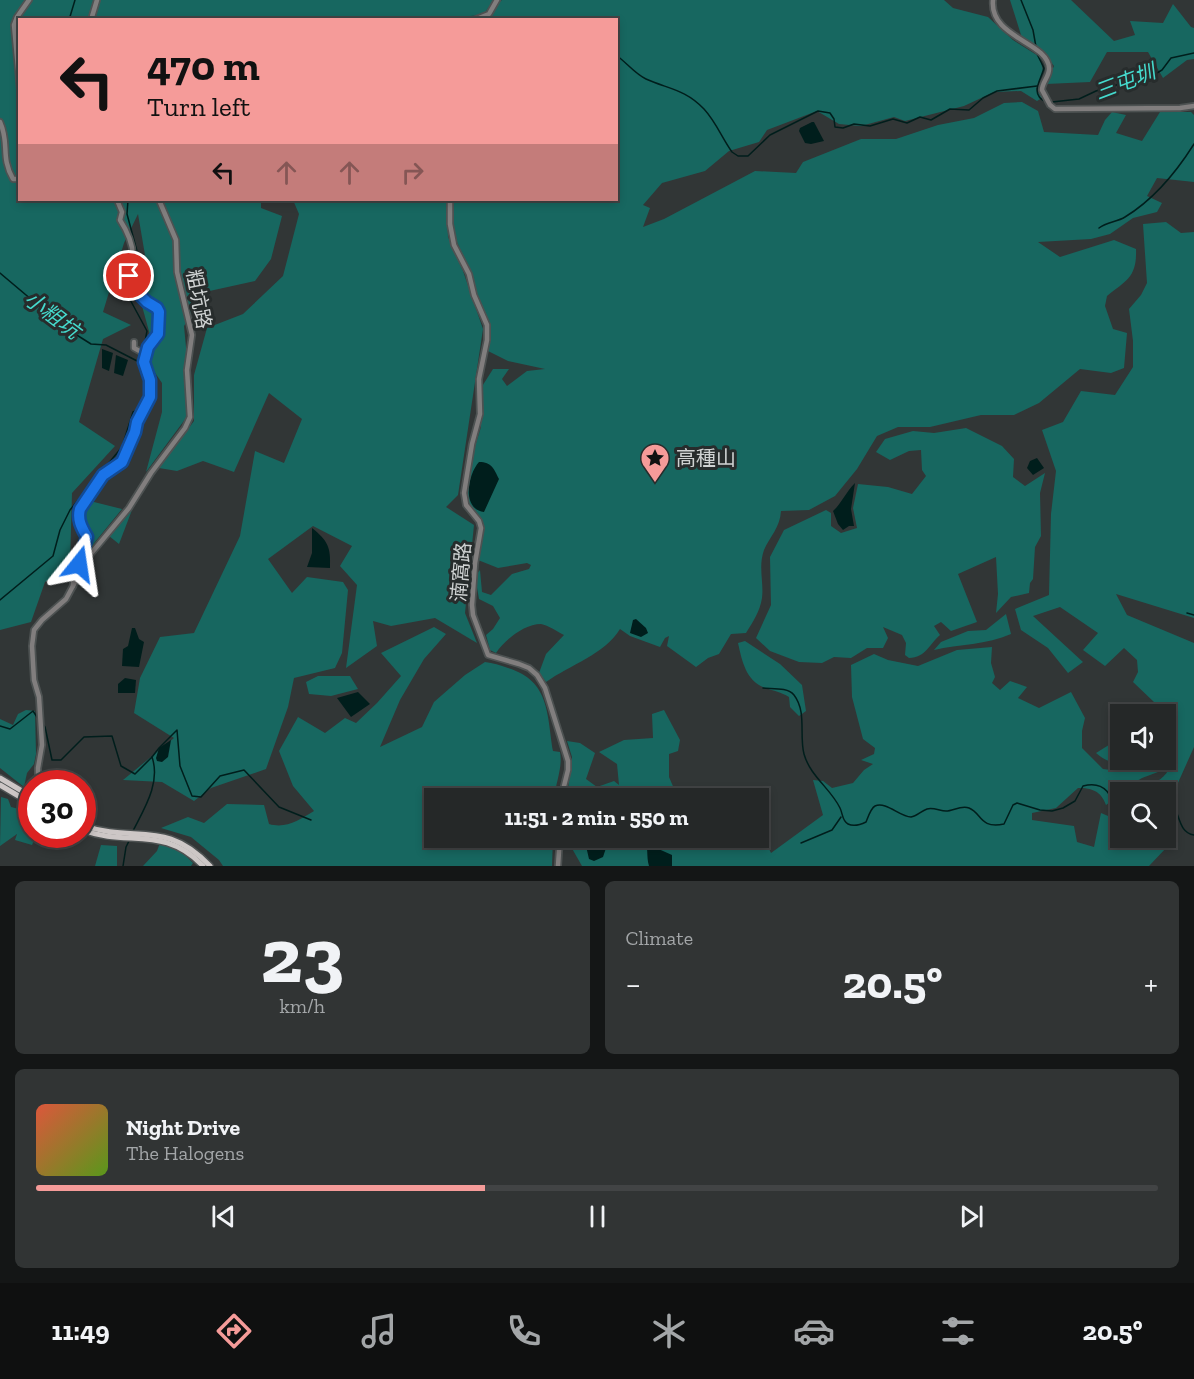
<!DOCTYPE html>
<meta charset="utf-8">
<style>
:root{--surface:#252828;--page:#313434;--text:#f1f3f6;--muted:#a3a6a8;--line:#424445;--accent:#f59b99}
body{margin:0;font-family:"Zilla Slab","Noto Sans TC",serif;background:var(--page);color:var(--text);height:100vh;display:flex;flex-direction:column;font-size:22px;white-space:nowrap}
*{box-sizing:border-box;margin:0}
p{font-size:20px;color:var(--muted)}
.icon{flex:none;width:33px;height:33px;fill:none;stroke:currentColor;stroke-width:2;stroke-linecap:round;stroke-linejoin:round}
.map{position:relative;height:866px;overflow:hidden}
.side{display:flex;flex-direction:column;gap:15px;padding:15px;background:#141616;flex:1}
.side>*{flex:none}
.guide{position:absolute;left:18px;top:18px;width:600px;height:183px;border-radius:0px;box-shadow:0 3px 9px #0003,0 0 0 2px var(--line);background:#f59b99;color:#111;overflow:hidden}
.controls{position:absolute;left:1110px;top:704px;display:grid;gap:12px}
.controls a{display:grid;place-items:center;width:66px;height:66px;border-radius:0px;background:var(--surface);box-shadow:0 3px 9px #0003,0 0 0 2px var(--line);font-size:30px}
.speed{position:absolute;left:18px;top:770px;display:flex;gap:12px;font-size:30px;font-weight:700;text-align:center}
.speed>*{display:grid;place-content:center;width:78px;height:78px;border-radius:50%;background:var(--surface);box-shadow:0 3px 9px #0003,0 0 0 2px var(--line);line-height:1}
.speed .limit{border:9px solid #d22;background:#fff;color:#111}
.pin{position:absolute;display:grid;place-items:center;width:51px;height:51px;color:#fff;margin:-26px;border:3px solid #fff;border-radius:50%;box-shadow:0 2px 6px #0007}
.me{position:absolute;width:66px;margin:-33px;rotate:15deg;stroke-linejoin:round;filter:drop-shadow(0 0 4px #0008)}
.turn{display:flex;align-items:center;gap:21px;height:126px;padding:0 30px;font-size:27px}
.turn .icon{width:78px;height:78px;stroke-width:2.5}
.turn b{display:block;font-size:42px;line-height:51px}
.lanes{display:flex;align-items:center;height:57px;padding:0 30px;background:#0003;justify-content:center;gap:30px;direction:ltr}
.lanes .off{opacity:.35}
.big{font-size:45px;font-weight:800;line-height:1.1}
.side .tile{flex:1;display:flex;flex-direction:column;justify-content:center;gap:9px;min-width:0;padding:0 21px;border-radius:9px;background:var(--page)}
.side .dial{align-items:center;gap:0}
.dial b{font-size:78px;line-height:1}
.song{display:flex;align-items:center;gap:18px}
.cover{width:72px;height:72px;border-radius:9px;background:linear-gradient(135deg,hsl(10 70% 55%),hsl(90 70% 35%))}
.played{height:6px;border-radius:3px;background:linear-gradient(90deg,var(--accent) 40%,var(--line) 40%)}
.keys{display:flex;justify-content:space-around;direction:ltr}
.heat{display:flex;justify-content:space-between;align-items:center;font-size:33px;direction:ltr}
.side .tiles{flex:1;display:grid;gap:15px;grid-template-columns:1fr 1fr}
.tile:last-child{grid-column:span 2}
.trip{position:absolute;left:424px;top:788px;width:345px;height:60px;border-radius:0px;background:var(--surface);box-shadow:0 3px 9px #0003,0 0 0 2px var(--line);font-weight:800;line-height:60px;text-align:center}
.tab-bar{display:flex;height:96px;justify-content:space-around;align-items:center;background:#0f1010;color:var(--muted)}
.tab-bar .icon{width:42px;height:42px}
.tab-bar .current{color:var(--accent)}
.tab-bar b{font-size:27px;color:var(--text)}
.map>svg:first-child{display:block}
.green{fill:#176760}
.water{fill:#001e1c}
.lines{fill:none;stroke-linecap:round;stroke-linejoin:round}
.stream{stroke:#001e1c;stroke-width:1.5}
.minor-casing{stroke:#4d5252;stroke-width:8}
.major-casing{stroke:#4d5252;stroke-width:8}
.minor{stroke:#817e7e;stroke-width:4.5}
.major{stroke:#cdc7c6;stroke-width:5}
.route-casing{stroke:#114b97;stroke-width:15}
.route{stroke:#1a73e8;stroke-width:10}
.labels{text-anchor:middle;stroke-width:6;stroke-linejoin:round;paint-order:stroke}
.street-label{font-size:20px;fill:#cfd2d2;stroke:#272c2c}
.poi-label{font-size:20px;fill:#cfd2d2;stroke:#272c2c;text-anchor:start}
.water-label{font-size:21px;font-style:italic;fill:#45dacd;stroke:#272c2c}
</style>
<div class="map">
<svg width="1194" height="866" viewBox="0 0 1194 866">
<rect width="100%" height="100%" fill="#313636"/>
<!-- green -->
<g class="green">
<path d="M 0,0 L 494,0 L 483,15 L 457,17 L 458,20 L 20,20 L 20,200 L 261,200 L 261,208 L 282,216 L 271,259 L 255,281 L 205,292 L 184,326 L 186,347 L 186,418 L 146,472 L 162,412 L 162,383 L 149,364 L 150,335 L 139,295 L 145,255 L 138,214 L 124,243 L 103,312 L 131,325 L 103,339 L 79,422 L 115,446 L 72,493 L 70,565 L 45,582 L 31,622 L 0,630 Z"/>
<path d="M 502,0 L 944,0 L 953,8 L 988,17 L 1013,40 L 1040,57 L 1043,71 L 1036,89 L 1042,98 L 1037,101 L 1021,91 L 994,92 L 964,106 L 905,121 L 894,117 L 861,126 L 839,124 L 817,111 L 767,130 L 759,142 L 729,151 L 705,171 L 662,183 L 643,205 L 650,208 L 643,227 L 664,219 L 755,171 L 796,173 L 803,162 L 861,139 L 896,139 L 938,125 L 974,118 L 1004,103 L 1022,102 L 1038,111 L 1044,132 L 1098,135 L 1105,120 L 1112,112 L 1126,115 L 1116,133 L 1142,141 L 1160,112 L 1191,112 L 1194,115 L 1194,182 L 1157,178 L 1147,196 L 1162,203 L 1157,212 L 1133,218 L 1110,234 L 1091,239 L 1038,242 L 1060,257 L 1114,240 L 1136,249 C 1137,277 1127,280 1107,296 L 1105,306 L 1113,329 L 1127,333 L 1124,368 L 1111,373 L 1080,369 L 1039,403 L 1014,415 L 981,415 L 930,427 L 898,427 L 877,436 L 857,469 L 835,496 L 809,510 L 781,511 C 780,528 770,536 764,550 C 758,567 764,582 762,598 C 760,611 753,622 746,633 L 731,634 L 719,654 L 708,658 L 696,667 L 667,646 L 669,636 L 665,638 L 660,647 L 630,636 L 620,629 C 605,654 570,665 546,682 L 539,673 L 546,654 L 564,635 C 558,632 548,625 541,624 C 524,624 505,640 496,653 L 490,650 L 486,635 L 493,629 L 500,618 L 493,606 L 479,599 L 475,576 L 480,570 L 482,592 L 491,595 L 512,574 L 529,569 L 531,565 L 527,563 L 498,568 L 478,560 L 483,536 L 481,519 L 467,502 L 466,493 L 472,456 L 481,427 L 481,388 L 493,369 L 509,369 L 502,379 L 507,386 L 527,371 L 545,369 L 508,361 L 486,350 L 489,326 L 477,297 L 474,280 L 453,233 L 452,200 L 616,200 L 616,20 L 487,19 L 496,5 Z"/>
<path d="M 1010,0 L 1071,0 L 1114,41 L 1135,35 L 1130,21 L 1163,23 L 1173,4 L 1191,27 L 1194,28 L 1194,59 L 1187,60 L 1163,78 L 1148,52 L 1107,52 L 1090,82 L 1046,84 L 1054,66 L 1042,50 L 1022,38 Z"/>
<path d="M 293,200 L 447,200 L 448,237 L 463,271 L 483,329 L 458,495 L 446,507 L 474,525 L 465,613 L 477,643 L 435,618 L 391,626 L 373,621 L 377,646 L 346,668 L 357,585 L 340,566 L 352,546 L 313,526 L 268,559 L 292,593 L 307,577 L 343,582 L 348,590 L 342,653 L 335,668 L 294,678 L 288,707 L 266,769 L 211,788 L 194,801 L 162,782 L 123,780 L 174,738 L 134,713 L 140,678 L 160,637 L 194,633 L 240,536 L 255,451 L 284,463 L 302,419 L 269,393 L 234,472 L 203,461 L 177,471 L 159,468 L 194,421 L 194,375 L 207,328 L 243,314 L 283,276 L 299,214 Z"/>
<path d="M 1166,222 L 1181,233 L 1194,232 L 1194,618 L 1116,594 L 1127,615 L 1194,643 L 1194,747 L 1169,803 L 1166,800 L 1166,792 L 1157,792 L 1149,785 C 1163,780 1173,770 1171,754 L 1166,754 L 1166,714 L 1155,714 L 1154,702 L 1133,682 L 1138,672 L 1137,660 L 1124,648 L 1105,666 L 1083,650 L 1098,633 L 1060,607 L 1033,616 L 1083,662 L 1068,673 L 1048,648 L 1021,630 L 1015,609 L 1049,595 L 1051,514 L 1056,471 L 1042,430 L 1063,422 L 1081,391 L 1115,395 L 1133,367 L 1133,341 L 1129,309 L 1141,295 L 1147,283 L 1143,224 Z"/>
<path d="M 966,428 L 1002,446 L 1014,459 L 1013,477 L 1025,486 L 1045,473 L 1040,493 L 1041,536 L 1035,547 L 1033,579 L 1030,583 L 1029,593 L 1011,597 L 996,613 L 998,594 L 996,557 L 958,574 L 977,622 L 951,631 L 941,622 L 934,626 L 940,635 C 928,646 926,657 909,658 L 905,655 L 906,643 L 902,635 L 883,627 L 888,638 L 883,648 L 867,648 L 851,658 L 834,657 L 822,663 L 799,662 L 770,651 L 756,638 L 771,605 L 770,557 L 784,530 L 826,510 L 831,513 L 831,526 L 841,533 L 857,528 L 853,508 L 858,484 L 888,487 L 912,494 L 926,476 L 922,470 L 921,450 L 909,451 L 890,460 L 876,452 L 885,439 L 913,431 L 934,433 Z"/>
<path d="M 86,500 L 122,509 L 95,542 L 76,578 L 86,548 L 88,535 L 81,522 L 81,511 Z"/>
<path d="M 132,510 L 119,544 L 109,536 Z"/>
<path d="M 1006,614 L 1011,634 C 987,645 959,644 934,650 L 941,642 L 968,631 L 986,630 Z"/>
<path d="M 434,627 L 446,634 L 424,659 L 400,700 L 380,747 L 422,727 L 434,702 L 465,675 L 485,662 C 493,663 500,665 508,668 C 550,681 547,714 553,751 L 560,752 C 563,769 555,782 555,798 L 435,798 L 435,837 L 553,837 L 552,866 L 223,866 L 219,860 L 191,837 L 161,828 L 188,817 L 204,823 L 227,804 L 264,805 L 269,824 C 286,829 299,820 314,811 L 293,786 L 279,751 L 298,717 L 325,733 L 345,718 L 356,723 L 377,703 L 401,676 L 381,653 Z"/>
<path d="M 745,641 L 780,664 L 802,685 L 806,711 L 799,716 L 790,707 L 789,697 C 781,692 774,691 765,688 C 746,681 742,661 738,643 Z"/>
<path d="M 992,647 L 991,663 L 995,677 L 992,683 L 1000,690 L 1010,681 L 1027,687 L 1018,698 L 1039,708 L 1071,692 L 1085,718 L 1082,731 L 1082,748 L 1103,769 L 1119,771 L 1153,759 L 1159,760 L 1162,763 L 1158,772 L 1142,778 L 1120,791 L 1116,789 L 1112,792 L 1113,800 L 1106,805 C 1101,791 1092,788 1078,788 L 1056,808 L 1032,813 L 1032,820 L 1074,826 L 1077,842 L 1094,847 L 1101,813 L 1120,821 L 1120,837 L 1166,837 L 1166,835 L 1167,847 L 1149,866 L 582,866 L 570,845 L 570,837 L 701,837 L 704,849 L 723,849 C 735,838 743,837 759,837 L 760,830 L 771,853 L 823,815 L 813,780 L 823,781 L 832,788 L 853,783 L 864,770 L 873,764 L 861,760 L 874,754 L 875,748 L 863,739 L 852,697 L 851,665 L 874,654 L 888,660 L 918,666 L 957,650 Z"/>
<path d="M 318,676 L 350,676 L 358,689 L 331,696 L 309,694 L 306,682 Z"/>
<path d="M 26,710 L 35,711 L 36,754 L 34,764 L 27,773 L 24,787 L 0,768 L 0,719 L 13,725 L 18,714 Z"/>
<path d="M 664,710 L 680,740 L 678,751 L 669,754 L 669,777 L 678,798 L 567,798 L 572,757 L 567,741 L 580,743 L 595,753 L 586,779 L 597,787 L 614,781 L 619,785 L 617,764 L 599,752 L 624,740 L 653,738 L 652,714 Z"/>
<path d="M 1120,738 L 1120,759 L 1132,759 C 1116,764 1109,764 1096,753 Z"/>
<path d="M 1,797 L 8,799 L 11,807 L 31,812 L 32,834 L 37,834 L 32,845 L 15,840 L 17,834 L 0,846 Z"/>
<path d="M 160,843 L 181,851 L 193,863 L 191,866 L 143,866 L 157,851 Z"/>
<path d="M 101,845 L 117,846 L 117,866 L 95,866 Z"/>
</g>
<!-- water -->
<g class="water">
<path d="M 812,122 L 814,122 L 824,141 L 811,144 L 805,143 L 799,131 L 800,128 Z"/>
<path d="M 102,349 L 113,353 L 109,371 L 102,368 Z"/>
<path d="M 116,355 L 128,360 L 123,376 L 114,373 Z"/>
<path d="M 1037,458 L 1044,468 L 1033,475 L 1027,468 L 1030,461 Z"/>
<path d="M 479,462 C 492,462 494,469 499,479 L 484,512 C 461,509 468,474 479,462 Z"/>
<path d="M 855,483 L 851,509 L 854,526 L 849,526 L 843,530 L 838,524 L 833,511 C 841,504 846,492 855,483 Z"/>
<path d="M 312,528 C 328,541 331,547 330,568 L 307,567 L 312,553 Z"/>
<path d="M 636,619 L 646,628 L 648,633 L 641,637 L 630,633 L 633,620 Z"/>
<path d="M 132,628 L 135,628 L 139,639 L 144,642 L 139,667 L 122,666 L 123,649 L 128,646 Z"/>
<path d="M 125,678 L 136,680 L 135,693 L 118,693 L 118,684 Z"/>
<path d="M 358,692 L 370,704 L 351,717 L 337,698 Z"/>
<path d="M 171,740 L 168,757 L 162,762 L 157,761 L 156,758 L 159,748 Z"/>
<path d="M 581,837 L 597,837 L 606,848 L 603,857 L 594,861 L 589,859 L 586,846 Z"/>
<path d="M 644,837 L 653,837 L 654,847 L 672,855 L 672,866 L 649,866 C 646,856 649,847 644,837 Z"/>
</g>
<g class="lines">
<!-- stream -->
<g class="stream">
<path d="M 1021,0 L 1033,30 L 1036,47"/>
<path d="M 573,18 L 575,20"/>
<path d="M 69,20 L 75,0"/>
<path d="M 1037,54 L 1044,68 C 1041,80 1029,94 1046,102"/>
<path d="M 616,55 C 626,62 635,74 646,79 C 668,89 685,89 704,109 C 716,122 722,138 732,152 L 738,156 L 748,156 L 770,135 L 818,111 L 830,113 L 834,119 L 835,127 L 843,128 L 854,124 L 870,126 L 893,119 L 907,123 L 920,117 L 931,120 L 950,109 L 969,110 L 983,98 L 997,91 L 1037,86"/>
<path d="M 1052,102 L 1079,99 L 1096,91 L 1157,73 L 1162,70 L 1171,58 L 1194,53"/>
<path d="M 128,200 L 127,214 L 138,255 L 127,294 L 147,331 L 141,363 L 147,387 L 144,404"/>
<path d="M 1099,228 C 1107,222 1117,222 1125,217 C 1153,200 1177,171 1194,144"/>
<path d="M 0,273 L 64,327 L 91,344 L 106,345 L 141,363"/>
<path d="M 0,600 L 53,556 L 60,530 L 70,510 L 122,447 L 133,412 L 142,408"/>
<path d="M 1187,613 L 1194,615"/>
<path d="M 763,688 C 772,689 788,687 794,695 C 807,712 799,735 804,754 C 810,776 831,789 840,808 C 843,814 842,821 848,824 C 854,827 860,825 866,822 C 868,817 871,808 875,806 C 886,801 900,817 911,817 C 917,816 921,811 927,809 C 933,807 940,811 946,811 C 953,811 961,805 969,808 C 982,813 979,829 1004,824 L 1013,805 L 1017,803 L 1040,810 L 1052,811 L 1063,808 L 1075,801 L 1083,786 C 1109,779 1113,801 1120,821"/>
<path d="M 42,723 L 45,727 L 52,760 L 61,760 L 84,737 L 112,736 L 121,766 L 135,774 L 152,757 C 161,783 144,809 133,831"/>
<path d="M 0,726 L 10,729 L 33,711 L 39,720"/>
<path d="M 152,757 L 159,748 L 177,730 L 180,766 L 192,796 L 201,797 L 220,776 L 244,770 L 279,807 L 311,820"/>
<path d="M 1166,806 L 1175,808 C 1180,820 1181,833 1194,835"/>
<path d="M 801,843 L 832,830 L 841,817"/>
<path d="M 123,866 L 126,847 L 129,841"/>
</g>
<!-- minor casing -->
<g class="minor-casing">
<g id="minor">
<path d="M 993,0 C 989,38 1048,42 1049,68 C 1050,76 1042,82 1042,90 L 1050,105 L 1055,109 L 1180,108 L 1194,106"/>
<path d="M 91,20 L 97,0"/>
<path d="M 474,20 L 489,14 L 497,0"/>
<path d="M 20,90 L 14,25 L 17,17 L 29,0"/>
<path d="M 0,122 C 10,144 0,156 13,179 L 20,179"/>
<path d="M 450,200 L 450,224 L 454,245 L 469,274 L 474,295 L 487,325 L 487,340 L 479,379 L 480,414 L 472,444 L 464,493 L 466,505 L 479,521 L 481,528 L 475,563 L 472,605 L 473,615 L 488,655 L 519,664 L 529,668 L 537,675 L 545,688 L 568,761 L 568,770 L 561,798"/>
<path d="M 134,342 L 134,348 L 145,354"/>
<path d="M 73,586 C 72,571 85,557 86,541 C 87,529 76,522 80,509 L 103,475 L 122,462 L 135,432 L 137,422 L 150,397 L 151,380 L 144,362 L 148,347 L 158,334 L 159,312 L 157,308 L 137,293 C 138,284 137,280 129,276 C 138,256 131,237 120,220 L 122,212 L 117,200"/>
<path d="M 38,783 L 38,768 L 42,745 L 39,697 L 34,680 L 32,646 L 34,630 L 42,620 L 66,599 L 89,556 L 129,508 L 151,473 L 185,428 L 190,417 L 187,370 L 192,335 L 177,272 L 176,240 L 159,200"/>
<path d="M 558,866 L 560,837"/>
</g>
</g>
<!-- major casing -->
<g class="major-casing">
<g id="major">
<path d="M 0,778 L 32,797"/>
<path d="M 0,785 L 32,804"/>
<path d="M 82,825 C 135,844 165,818 210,866"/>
<path d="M 82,830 C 129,847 164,825 203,866"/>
</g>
</g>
<!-- minor -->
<use href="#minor" class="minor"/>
<!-- major -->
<use href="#major" class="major"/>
</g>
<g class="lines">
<!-- route casing -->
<g class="route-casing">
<path id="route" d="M 79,564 L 87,537 C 82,528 77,520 80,509 L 103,475 L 122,462 L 135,432 L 137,422 L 150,397 L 150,380 L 144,362 L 148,347 L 158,334 L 159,312 L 157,308 L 147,302 L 137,292 C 138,284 137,280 129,276"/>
</g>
<!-- route -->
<use href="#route" class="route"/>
</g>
<!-- icons -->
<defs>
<g id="sight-pin" transform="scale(1.5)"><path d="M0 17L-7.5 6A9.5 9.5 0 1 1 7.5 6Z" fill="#f59b99" stroke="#272c2c"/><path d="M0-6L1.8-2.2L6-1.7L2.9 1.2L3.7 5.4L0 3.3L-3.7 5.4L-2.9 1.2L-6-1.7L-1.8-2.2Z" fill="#111"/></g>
</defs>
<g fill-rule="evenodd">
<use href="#sight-pin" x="655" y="458"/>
</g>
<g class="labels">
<!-- street labels -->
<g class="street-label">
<text transform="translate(199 299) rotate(79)" y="7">粗坑路</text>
<text transform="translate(461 572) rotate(-85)" y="7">湳窩路</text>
</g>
<!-- poi labels -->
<g class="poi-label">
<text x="676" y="465">高種山</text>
</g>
<!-- water labels -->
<g class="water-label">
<text transform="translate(1125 82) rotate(-21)" y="7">三屯圳</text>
<text transform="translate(52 315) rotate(37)" y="7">小粗坑</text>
</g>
</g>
</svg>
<div class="controls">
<a><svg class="icon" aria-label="sound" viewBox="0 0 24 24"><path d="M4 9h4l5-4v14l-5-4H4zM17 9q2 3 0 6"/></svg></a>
<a><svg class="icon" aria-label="search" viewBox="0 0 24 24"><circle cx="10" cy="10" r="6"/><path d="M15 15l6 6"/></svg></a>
</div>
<div class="speed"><div class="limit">30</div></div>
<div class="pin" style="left:129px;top:276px;background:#d93025"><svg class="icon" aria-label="arrive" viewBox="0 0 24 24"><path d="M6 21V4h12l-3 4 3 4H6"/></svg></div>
<svg class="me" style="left:79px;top:564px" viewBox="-20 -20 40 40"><path d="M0-17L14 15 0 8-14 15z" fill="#1a73e8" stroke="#fff" stroke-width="4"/></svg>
<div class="trip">11:51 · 2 min · 550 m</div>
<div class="guide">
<div class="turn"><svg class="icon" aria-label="left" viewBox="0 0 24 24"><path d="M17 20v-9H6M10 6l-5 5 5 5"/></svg><div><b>470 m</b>Turn left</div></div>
<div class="lanes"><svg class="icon" aria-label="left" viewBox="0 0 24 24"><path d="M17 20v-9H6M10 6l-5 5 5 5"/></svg><svg class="icon off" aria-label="ahead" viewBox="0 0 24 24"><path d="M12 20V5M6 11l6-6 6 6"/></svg><svg class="icon off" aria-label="ahead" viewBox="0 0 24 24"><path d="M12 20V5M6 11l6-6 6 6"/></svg><svg class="icon off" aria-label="right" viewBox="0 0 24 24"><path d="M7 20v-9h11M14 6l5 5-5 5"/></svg></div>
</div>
</div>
<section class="side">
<div class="tiles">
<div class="tile dial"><b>23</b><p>km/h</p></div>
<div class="tile"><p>Climate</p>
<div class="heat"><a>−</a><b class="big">20.5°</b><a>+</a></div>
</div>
<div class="tile">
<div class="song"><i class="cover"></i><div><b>Night Drive</b><p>The Halogens</p></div></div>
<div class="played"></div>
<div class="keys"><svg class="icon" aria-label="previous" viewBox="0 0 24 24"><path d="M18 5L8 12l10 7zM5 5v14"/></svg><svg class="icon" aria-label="pause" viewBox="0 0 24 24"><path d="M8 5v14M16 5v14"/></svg><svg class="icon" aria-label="next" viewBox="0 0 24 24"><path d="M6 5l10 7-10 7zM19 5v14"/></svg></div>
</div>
</div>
</section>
<nav class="tab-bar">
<b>11:49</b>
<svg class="icon current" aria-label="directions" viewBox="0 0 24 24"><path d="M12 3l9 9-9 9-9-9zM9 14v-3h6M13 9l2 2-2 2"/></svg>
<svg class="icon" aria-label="music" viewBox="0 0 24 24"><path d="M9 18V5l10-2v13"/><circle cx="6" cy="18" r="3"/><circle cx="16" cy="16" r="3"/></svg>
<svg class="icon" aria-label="phone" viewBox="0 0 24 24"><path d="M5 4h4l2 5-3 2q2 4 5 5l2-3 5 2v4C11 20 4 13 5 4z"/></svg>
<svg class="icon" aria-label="climate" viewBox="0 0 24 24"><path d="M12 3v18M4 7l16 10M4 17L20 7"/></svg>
<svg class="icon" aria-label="car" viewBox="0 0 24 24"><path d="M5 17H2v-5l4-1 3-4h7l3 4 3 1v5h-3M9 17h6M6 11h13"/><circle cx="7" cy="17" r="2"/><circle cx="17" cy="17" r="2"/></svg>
<svg class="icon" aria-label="filters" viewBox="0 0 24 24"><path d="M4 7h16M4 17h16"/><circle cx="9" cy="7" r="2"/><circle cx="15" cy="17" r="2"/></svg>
<b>20.5°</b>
</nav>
